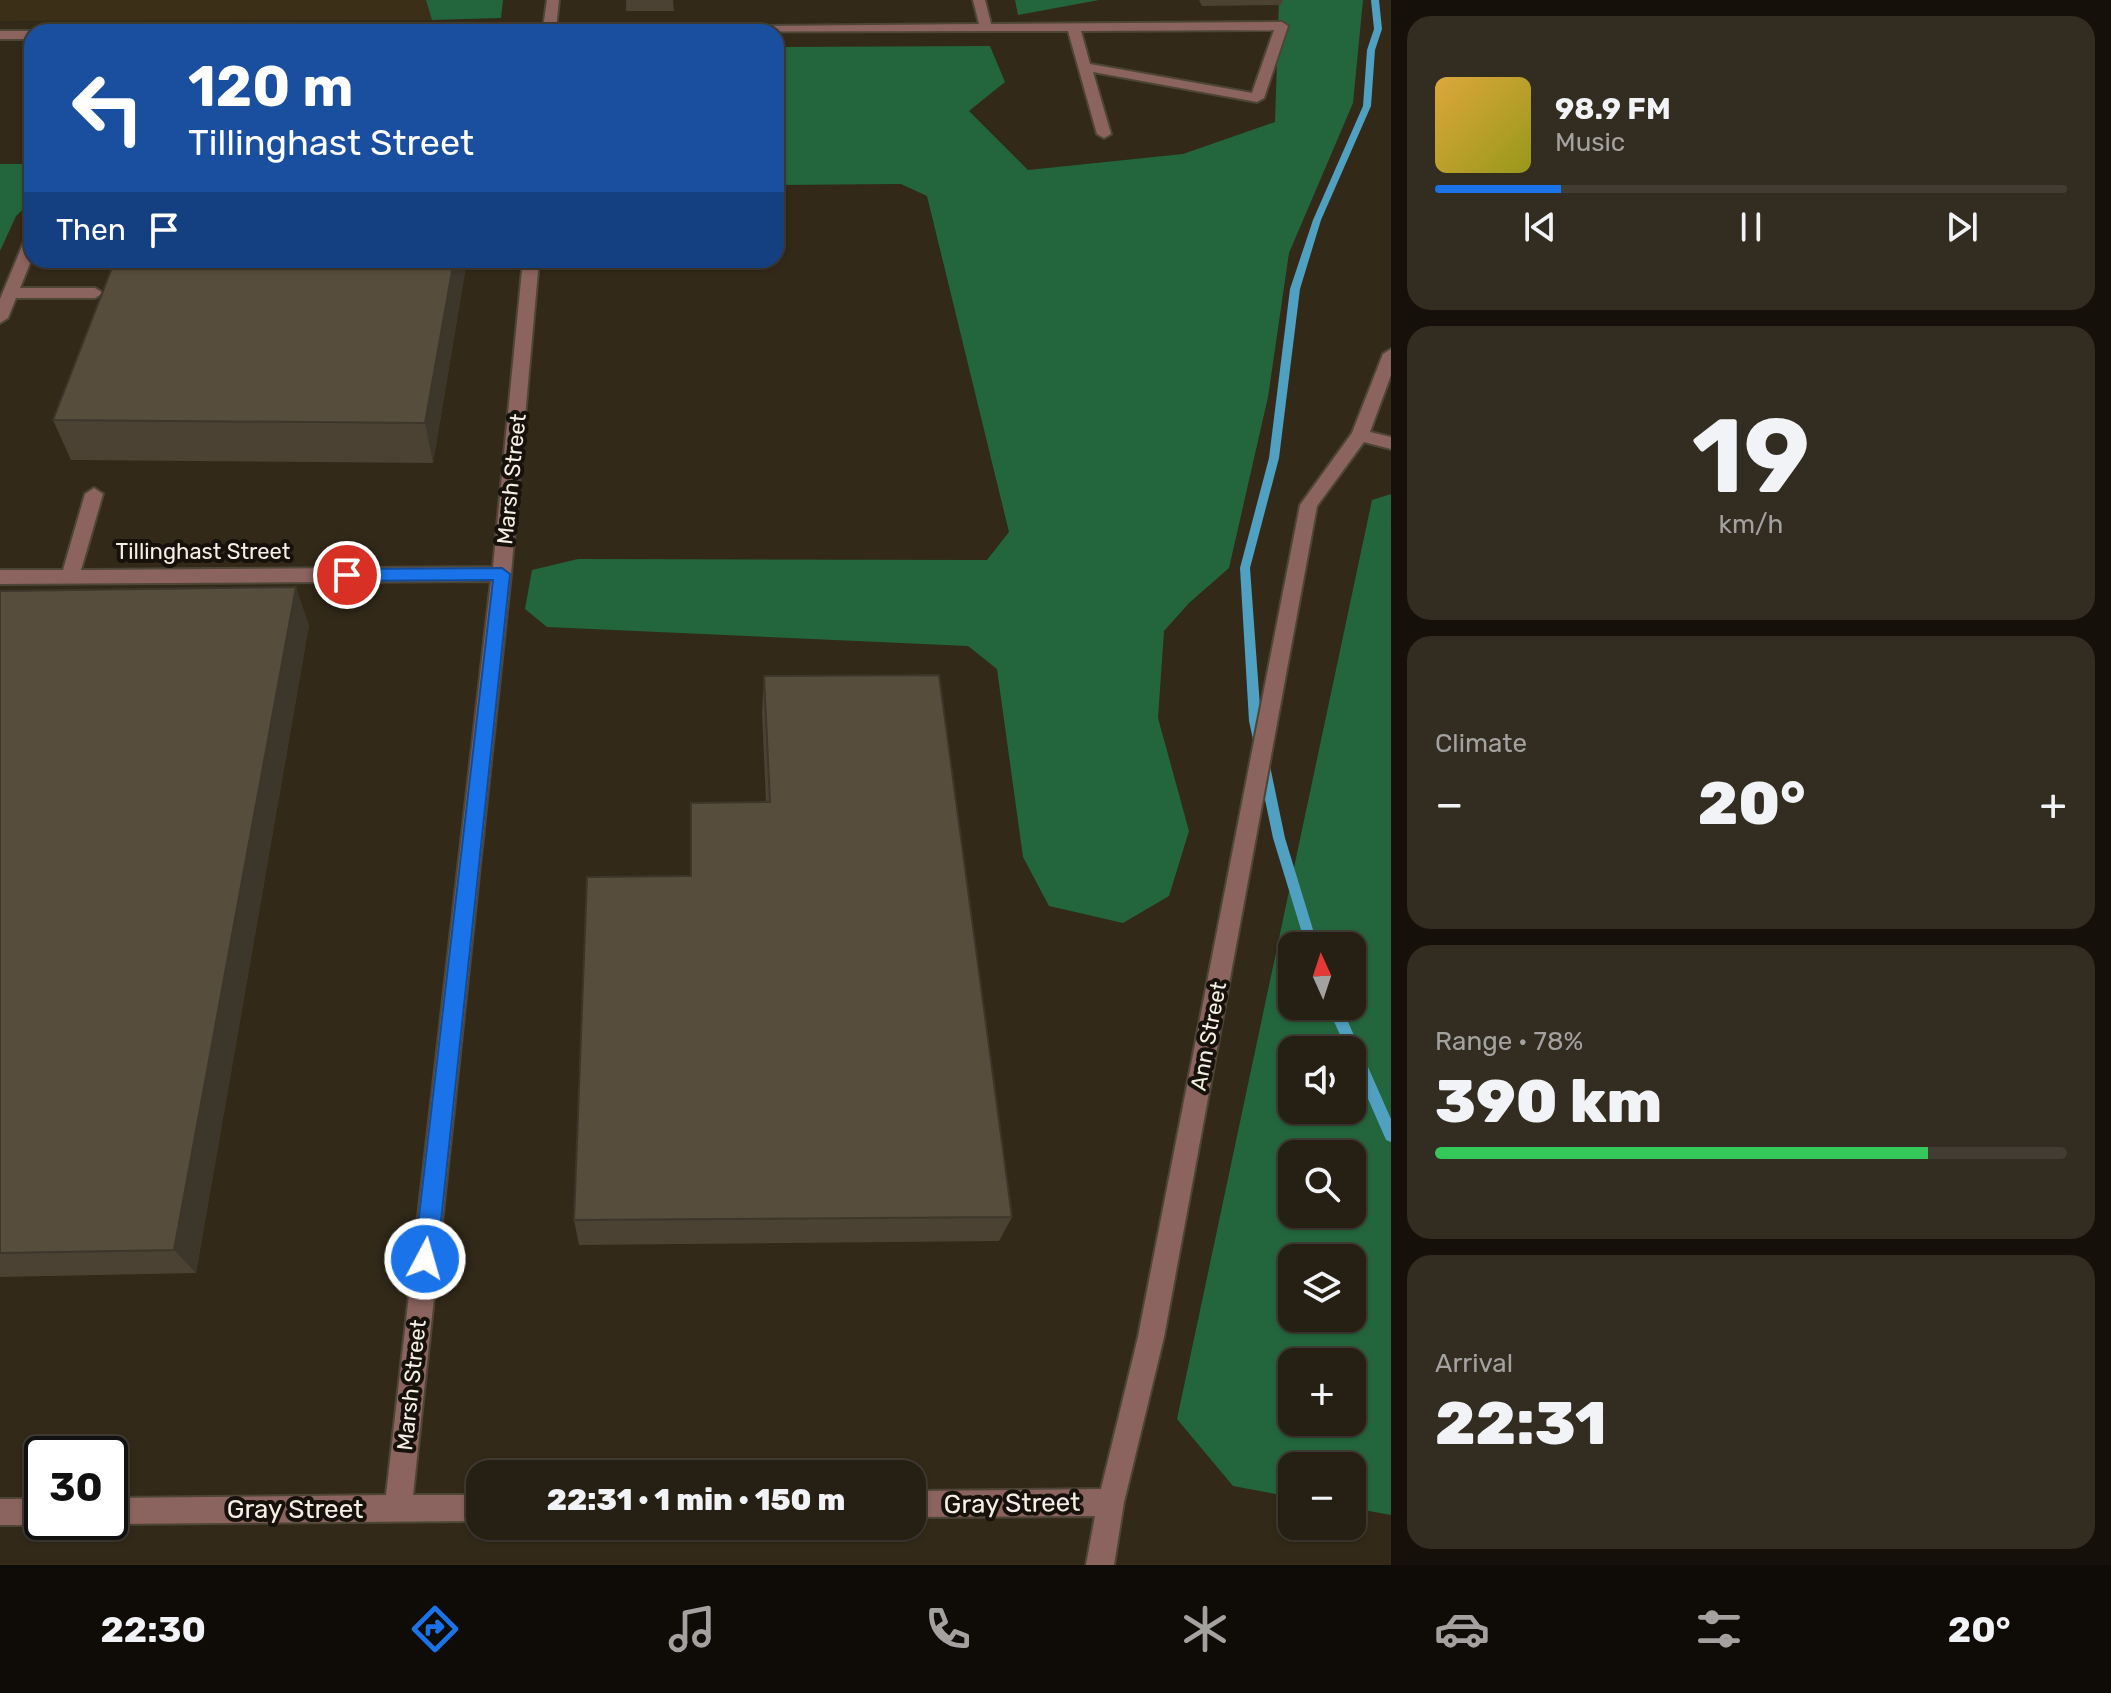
<!DOCTYPE html>
<meta charset="utf-8">
<style>
:root{--surface:#261f13;--page:#322c21;--text:#f1f3f6;--muted:#a4a2a0;--line:#423d33;--accent:#1a73e8}
body{margin:0;font-family:Rubik,sans-serif;background:var(--page);color:var(--text);height:100vh;display:flex;flex-direction:column;font-size:30px;white-space:nowrap}
*{box-sizing:border-box;margin:0}
p{font-size:26px;color:var(--muted)}
.icon{flex:none;width:44px;height:44px;fill:none;stroke:currentColor;stroke-width:2;stroke-linecap:round;stroke-linejoin:round}
.map{position:relative;flex:1;overflow:hidden}
.sheet{display:flex;flex-direction:column;gap:16px;padding:16px;background:#15110a;width:720px}
.sheet>*{flex:none}
.guide{position:absolute;left:24px;top:24px;width:760px;height:244px;border-radius:24px;box-shadow:0 2px 6px #0004,0 0 0 2px var(--line);background:#1a4fa0;color:#fff;overflow:hidden}
.needle{width:52px;rotate:357deg}
.tools{position:absolute;left:1278px;top:932px;display:grid;gap:16px}
.tools a{display:grid;place-items:center;width:88px;height:88px;border-radius:16px;background:var(--surface);box-shadow:0 2px 6px #0004,0 0 0 2px var(--line);font-size:40px}
.speed{position:absolute;left:24px;top:1436px;display:flex;gap:16px;font-size:40px;font-weight:700;text-align:center}
.speed>*{display:grid;place-content:center;width:104px;height:104px;border-radius:50%;background:var(--surface);box-shadow:0 2px 6px #0004,0 0 0 2px var(--line);line-height:1}
.speed .limit{border:4px solid #111;border-radius:12px;background:#fff;color:#111}
.pin{position:absolute;display:grid;place-items:center;width:68px;height:68px;color:#fff;margin:-34px;border:4px solid #fff;border-radius:50%;box-shadow:0 2px 8px #0007}
.me{position:absolute;width:88px;margin:-44px;rotate:6deg;stroke-linejoin:round;filter:drop-shadow(0 0 6px #0008)}
.turn{display:flex;align-items:center;gap:28px;height:168px;padding:0 32px;font-size:36px}
.turn .icon{width:104px;height:104px;stroke-width:2.5}
.turn b{display:block;font-size:56px;line-height:68px}
.then{display:flex;align-items:center;height:76px;padding:0 32px;background:#0003;gap:16px;font-size:30px}
.big{font-size:60px;font-weight:800;line-height:1.1}
.sheet .tile{flex:1;display:flex;flex-direction:column;justify-content:center;gap:12px;min-width:0;padding:0 28px;border-radius:24px;background:var(--page)}
.sheet .dial{align-items:center;gap:0}
.dial b{font-size:104px;line-height:1}
.song{display:flex;align-items:center;gap:24px}
.cover{width:96px;height:96px;border-radius:12px;background:linear-gradient(135deg,hsl(40 70% 55%),hsl(60 70% 35%))}
.played{height:8px;border-radius:4px;background:linear-gradient(90deg,var(--accent) 20%,var(--line) 20%)}
.keys{display:flex;justify-content:space-around;direction:ltr}
.heat{display:flex;justify-content:space-between;align-items:center;font-size:44px;direction:ltr}
.charge{height:12px;border-radius:6px;background:linear-gradient(90deg,#34c759 78%,var(--line) 0)}
.trip{position:absolute;left:466px;top:1460px;width:460px;height:80px;border-radius:24px;background:var(--surface);box-shadow:0 2px 6px #0004,0 0 0 2px var(--line);font-weight:800;line-height:80px;text-align:center}
.tabs{display:flex;height:128px;justify-content:space-around;align-items:center;background:#0f0c08;color:var(--muted)}
.tabs .icon{width:56px;height:56px}
.tabs .selected{color:var(--accent)}
.tabs b{font-size:36px;color:var(--text)}
main{display:flex;flex:1;min-height:0}
.map>svg:first-child{display:block}
.built{fill:#3b2f18}
.forest{fill:#23663e;fill-rule:evenodd}
.lines{fill:none;stroke-linecap:round;stroke-linejoin:round}
.stream{fill:#50a0c1;fill-rule:evenodd}
.minor-casing{stroke:#4d4536;stroke-width:4}
.minor{fill:#8b635f;fill-rule:evenodd}
.wall{fill:#4b4234}
.shaded-wall{fill:#3d362a}
.building{fill:#574d3c;stroke:#3d362a;stroke-width:2}
.route{fill:#1a73e8;stroke:#114b97;stroke-width:2}
.labels{text-anchor:middle;stroke-width:8;stroke-linejoin:round;paint-order:stroke}
.street-label{font-size:22px;fill:#f5efe5;stroke:#16120b}
.near-street-label{font-size:26px;fill:#f5efe5;stroke:#16120b}
</style>
<main>
<div class="map">
<svg width="1391" height="1565" viewBox="0 0 1391 1565">
<rect width="100%" height="100%" fill="#322919"/>
<!-- built -->
<path class="built" d="M 0,0 L 426,0 L 432,20 L 0,21 Z"/>
<!-- forest -->
<g class="forest">
<path d="M 426,0 L 503,0 L 501,18 L 432,20 Z"/>
<path d="M 1015,0 L 1099,0 L 1018,15 Z"/>
<path d="M 1279,0 L 1363,0 L 1353,103 L 1289,253 L 1268,397 L 1229,568 L 1189,603 L 1164,631 L 1158,718 L 1189,831 L 1169,896 L 1123,923 L 1049,906 L 1023,857 L 997,669 L 968,646 L 547,627 L 525,609 L 532,570 L 578,559 L 987,560 L 1009,532 L 927,196 L 901,184 L 776,185 L 776,47 L 990,46 L 1005,82 L 969,111 L 1028,170 L 1183,154 L 1275,122 Z"/>
<path d="M 0,164 L 32,164 L 32,201 L 16,216 L 0,251 Z"/>
<path d="M 1391,494 L 1391,1515 L 1352,1508 L 1352,1466 L 1292,1466 L 1292,1497 L 1233,1486 L 1177,1419 L 1372,500 ZM 1352,946 L 1352,1006 L 1292,1006 L 1292,946 ZM 1292,1050 L 1352,1050 L 1352,1110 L 1292,1110 ZM 1292,1154 L 1352,1154 L 1352,1214 L 1292,1214 ZM 1352,1258 L 1352,1318 L 1292,1318 L 1292,1258 ZM 1352,1362 L 1352,1422 L 1292,1422 L 1292,1362 Z"/>
</g>
<g class="lines">
<!-- stream -->
<g class="stream">
<path d="M 1371,0 L 1379,0 L 1382,29 L 1375,50 L 1371,106 L 1321,220 L 1300,289 L 1279,458 L 1250,568 L 1261,721 L 1266,744 L 1264,747 L 1256,747 L 1254,744 L 1249,721 L 1240,568 L 1269,458 L 1290,289 L 1313,220 L 1363,106 L 1367,50 L 1374,29 Z"/>
<path d="M 1264,761 L 1268,763 L 1270,766 L 1285,838 L 1318,946 L 1306,946 L 1273,838 L 1258,766 L 1260,763 Z"/>
<path d="M 1327,1006 L 1341,1006 L 1391,1119 L 1391,1142 L 1386,1140 L 1352,1062 L 1352,1050 L 1347,1050 Z"/>
</g>
<!-- minor casing -->
<g class="minor-casing">
<g id="minor">
<path d="M 547,0 L 559,0 L 556,28 L 979,24 L 973,0 L 985,0 L 991,24 L 1282,22 L 1288,26 L 1264,98 L 1257,102 L 1093,72 L 1111,134 L 1104,138 L 1097,134 L 1068,31 L 469,32 L 475,28 L 543,28 ZM 1274,30 L 1252,93 L 1090,64 L 1081,31 Z"/>
<path d="M 0,31 L 32,31 L 36,32 L 32,32 L 32,39 L 0,39 Z"/>
<path d="M 32,234 L 32,258 L 20,288 L 95,288 L 103,293 L 95,298 L 16,298 L 8,318 L 0,323 L 0,299 L 25,239 Z"/>
<path d="M 523,260 L 539,260 L 511,574 L 413,1495 L 480,1495 L 480,1521 L 110,1524 L 104,1522 L 110,1522 L 110,1498 L 386,1495 L 491,581 L 0,584 L 0,570 L 63,570 L 85,494 L 94,488 L 103,494 L 81,570 L 493,567 Z"/>
<path d="M 1391,349 L 1391,375 L 1370,432 L 1391,437 L 1391,449 L 1364,442 L 1317,506 L 1164,1337 L 1124,1502 L 1114,1565 L 1086,1565 L 1095,1516 L 912,1517 L 912,1491 L 1101,1489 L 1138,1337 L 1300,505 L 1352,433 L 1383,354 Z"/>
<path d="M 0,1499 L 42,1499 L 42,1522 L 50,1522 L 42,1525 L 0,1525 Z"/>
</g>
</g>
<!-- minor -->
<use href="#minor" class="minor"/>
</g>
<!-- wall -->
<g class="wall">
<path d="M 626,0 L 673,0 L 674,11 L 626,11 Z"/>
<path d="M 1199,0 L 1283,0 L 1281,5 L 1202,6 Z"/>
<path d="M 115,260 L 467,260 L 433,463 L 71,460 L 53,420 Z"/>
<path d="M 0,591 L 309,625 L 196,1273 L 0,1277 Z"/>
<path d="M 764,676 L 1012,1217 L 999,1241 L 579,1245 L 574,1220 L 766,802 L 762,713 Z"/>
</g>
<!-- shaded-wall -->
<g class="shaded-wall">
<path d="M 454,260 L 467,260 L 433,463 L 425,423 Z"/>
<path d="M 296,587 L 309,625 L 196,1273 L 174,1250 Z"/>
</g>
<!-- building -->
<g class="building">
<path d="M 115,260 L 454,260 L 425,423 L 53,420 Z"/>
<path d="M 296,587 L 174,1250 L 0,1253 L 0,591 Z"/>
<path d="M 939,675 L 1012,1217 L 574,1220 L 587,877 L 691,876 L 691,803 L 770,802 L 764,676 Z"/>
</g>
<!-- route -->
<path class="route" d="M 502,568 L 510,574 L 437,1259 L 433,1267 L 425,1270 L 418,1267 L 414,1259 L 493,580 L 347,581 L 339,575 L 347,569 Z"/>
<g class="labels">
<!-- street labels -->
<g class="street-label">
<text transform="translate(511 479) rotate(-84)" y="8">Marsh Street</text>
<text x="203" y="559">Tillinghast Street</text>
<text transform="translate(1208 1036) rotate(-79)" y="8">Ann Street</text>
<text transform="translate(411 1385) rotate(-84)" y="8">Marsh Street</text>
</g>
<!-- near-street labels -->
<g class="near-street-label">
<text transform="translate(1012 1503) rotate(-1)" y="9">Gray Street</text>
<text x="295" y="1518">Gray Street</text>
</g>
</g>
</svg>
<div class="tools">
<a><svg class="needle" viewBox="-14 -14 28 28"><path d="M0-13l5 13h-10z" fill="#e53935"/><path d="M0 13l5-13h-10z" fill="#a4a2a0"/></svg></a>
<a><svg class="icon" aria-label="sound" viewBox="0 0 24 24"><path d="M4 9h4l5-4v14l-5-4H4zM17 9q2 3 0 6"/></svg></a>
<a><svg class="icon" aria-label="search" viewBox="0 0 24 24"><circle cx="10" cy="10" r="6"/><path d="M15 15l6 6"/></svg></a>
<a><svg class="icon" aria-label="layers" viewBox="0 0 24 24"><path d="M12 4l9 5-9 5-9-5zM3 14l9 5 9-5"/></svg></a>
<a>+</a>
<a>−</a>
</div>
<div class="speed"><div class="limit">30</div></div>
<div class="pin" style="left:347px;top:575px;background:#d93025"><svg class="icon" aria-label="arrive" viewBox="0 0 24 24"><path d="M6 21V4h12l-3 4 3 4H6"/></svg></div>
<svg class="me" style="left:425px;top:1259px" viewBox="-20 -20 40 40"><circle r="17" fill="#1a73e8" stroke="#fff" stroke-width="3"/><path d="M0-11L8 9 0 5-8 9z" fill="#fff"/></svg>
<div class="trip">22:31 · 1 min · 150 m</div>
<div class="guide">
<div class="turn"><svg class="icon" aria-label="left" viewBox="0 0 24 24"><path d="M17 20v-9H6M10 6l-5 5 5 5"/></svg><div><b>120 m</b>Tillinghast Street</div></div>
<div class="then">Then<svg class="icon" aria-label="arrive" viewBox="0 0 24 24"><path d="M6 21V4h12l-3 4 3 4H6"/></svg></div>
</div>
</div>
<section class="sheet">
<div class="tile">
<div class="song"><i class="cover"></i><div><b>98.9 FM</b><p>Music</p></div></div>
<div class="played"></div>
<div class="keys"><svg class="icon" aria-label="previous" viewBox="0 0 24 24"><path d="M18 5L8 12l10 7zM5 5v14"/></svg><svg class="icon" aria-label="pause" viewBox="0 0 24 24"><path d="M8 5v14M16 5v14"/></svg><svg class="icon" aria-label="next" viewBox="0 0 24 24"><path d="M6 5l10 7-10 7zM19 5v14"/></svg></div>
</div>
<div class="tile dial"><b>19</b><p>km/h</p></div>
<div class="tile"><p>Climate</p>
<div class="heat"><a>−</a><b class="big">20°</b><a>+</a></div>
</div>
<div class="tile"><p>Range · 78%</p><b class="big">390 km</b><div class="charge"></div></div>
<div class="tile"><p>Arrival</p><b class="big">22:31</b></div>
</section>
</main>
<nav class="tabs">
<b>22:30</b>
<svg class="icon selected" aria-label="directions" viewBox="0 0 24 24"><path d="M12 3l9 9-9 9-9-9zM9 14v-3h6M13 9l2 2-2 2"/></svg>
<svg class="icon" aria-label="music" viewBox="0 0 24 24"><path d="M9 18V5l10-2v13"/><circle cx="6" cy="18" r="3"/><circle cx="16" cy="16" r="3"/></svg>
<svg class="icon" aria-label="phone" viewBox="0 0 24 24"><path d="M5 4h4l2 5-3 2q2 4 5 5l2-3 5 2v4C11 20 4 13 5 4z"/></svg>
<svg class="icon" aria-label="climate" viewBox="0 0 24 24"><path d="M12 3v18M4 7l16 10M4 17L20 7"/></svg>
<svg class="icon" aria-label="car" viewBox="0 0 24 24"><path d="M5 17H2v-5l4-1 3-4h7l3 4 3 1v5h-3M9 17h6M6 11h13"/><circle cx="7" cy="17" r="2"/><circle cx="17" cy="17" r="2"/></svg>
<svg class="icon" aria-label="filters" viewBox="0 0 24 24"><path d="M4 7h16M4 17h16"/><circle cx="9" cy="7" r="2"/><circle cx="15" cy="17" r="2"/></svg>
<b>20°</b>
</nav>
